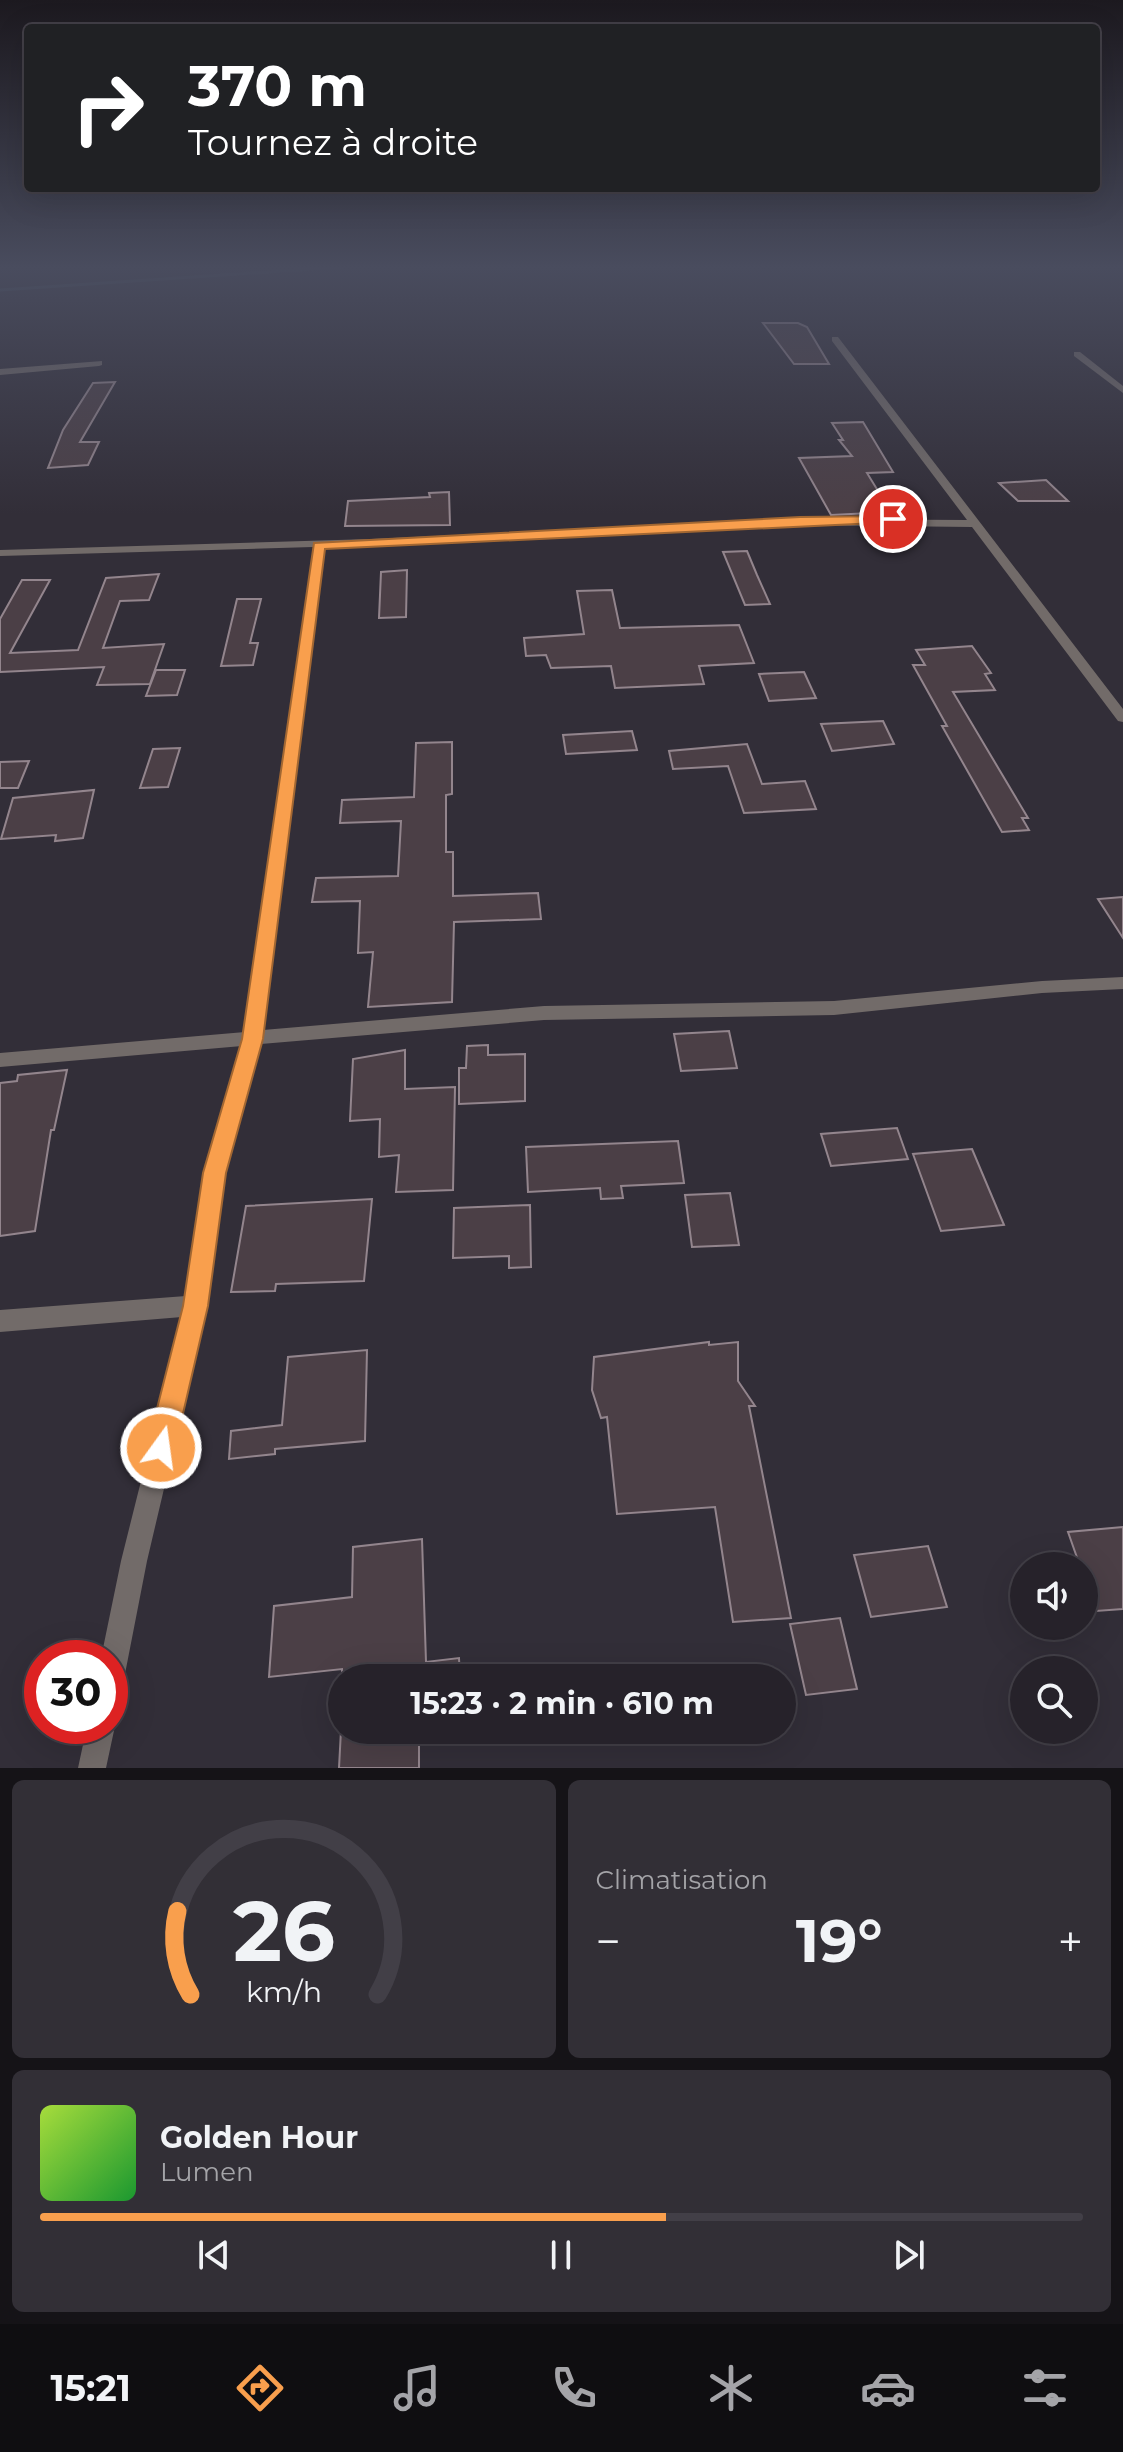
<!DOCTYPE html>
<html lang="fr">
<meta charset="utf-8">
<style>
:root{--surface:#26222a;--page:#322f36;--text:#f1f3f6;--muted:#a4a4a8;--line:#423f47;--accent:#f99f4d}
body{margin:0;font-family:Montserrat,sans-serif;background:var(--page);color:var(--text);height:100vh;display:flex;flex-direction:column;font-size:30px;white-space:nowrap}
*{box-sizing:border-box;margin:0}
p{font-size:26px;color:var(--muted)}
.icon{flex:none;width:44px;height:44px;fill:none;stroke:currentColor;stroke-width:2;stroke-linecap:round;stroke-linejoin:round}
.map{position:relative;height:1768px;overflow:hidden}
.drawer{display:flex;flex-direction:column;gap:12px;padding:12px;background:#151317;flex:1}
.drawer>*{flex:none}
.banner{position:absolute;left:24px;top:24px;width:1076px;height:168px;border-radius:8px;box-shadow:0 8px 32px #0002,0 0 0 2px var(--line);background:#202124;color:#fff;overflow:hidden}
.fabs{position:absolute;left:1010px;top:1552px;display:grid;gap:16px}
.fabs a{display:grid;place-items:center;width:88px;height:88px;border-radius:50%;background:var(--surface);box-shadow:0 8px 32px #0002,0 0 0 2px var(--line);font-size:40px}
.speed{position:absolute;left:24px;top:1640px;display:flex;gap:16px;font-size:40px;font-weight:700;text-align:center}
.speed>*{display:grid;place-content:center;width:104px;height:104px;border-radius:50%;background:var(--surface);box-shadow:0 8px 32px #0002,0 0 0 2px var(--line);line-height:1}
.speed .limit{border:12px solid #d22;background:#fff;color:#111}
.pin{position:absolute;display:grid;place-items:center;width:68px;height:68px;color:#fff;margin:-34px;border:4px solid #fff;border-radius:50%;box-shadow:0 2px 8px #0007}
.me{position:absolute;width:88px;margin:-44px;rotate:14deg;stroke-linejoin:round;filter:drop-shadow(0 0 6px #0008)}
.turn{display:flex;align-items:center;gap:28px;height:168px;padding:0 32px;font-size:36px}
.turn .icon{width:104px;height:104px;stroke-width:2.5}
.turn b{display:block;font-size:56px;line-height:68px}
.big{font-size:60px;font-weight:700;line-height:1.1}
.drawer .card{flex:1;display:flex;flex-direction:column;justify-content:center;gap:12px;min-width:0;padding:0 28px;border-radius:12px;background:var(--page)}
.drawer .dial{align-items:center;gap:0}
.dial svg{height:208px;overflow:visible;fill:none;stroke:var(--line);stroke-width:7;stroke-linecap:round;text-anchor:middle}
.dial text{fill:var(--text);stroke:none}
.song{display:flex;align-items:center;gap:24px}
.cover{width:96px;height:96px;border-radius:12px;background:linear-gradient(135deg,hsl(80 70% 55%),hsl(130 70% 35%))}
.played{height:8px;border-radius:4px;background:linear-gradient(90deg,var(--accent) 60%,var(--line) 60%)}
.keys{display:flex;justify-content:space-around;direction:ltr}
.heat{display:flex;justify-content:space-between;align-items:center;font-size:44px;direction:ltr}
.drawer .tiles{flex:1;display:grid;gap:12px;grid-template-columns:1fr 1fr}
.card:last-child{grid-column:span 2}
.trip{position:absolute;left:328px;top:1664px;width:468px;height:80px;border-radius:40px;background:var(--surface);box-shadow:0 8px 32px #0002,0 0 0 2px var(--line);font-weight:700;line-height:80px;text-align:center}
.tabs{display:flex;height:128px;justify-content:space-around;align-items:center;background:#0f0e11;color:var(--muted)}
.tabs .icon{width:56px;height:56px}
.tabs .active{color:var(--accent)}
.tabs b{font-size:36px;color:var(--text)}
.map>svg:first-child{display:block}
.lines{fill:none;stroke-linecap:round;stroke-linejoin:round}
.stream{stroke:#44525f;stroke-width:3}
.building{fill:#4b3f46;stroke:#93858d;stroke-width:2}
.minor{fill:#726b69;fill-rule:evenodd}
.route{fill:#f99f4d;stroke:#a26732;stroke-width:2}
</style>
<div class="map">
<svg width="1123" height="1768" viewBox="0 0 1123 1768">
<rect width="100%" height="100%" fill="#322e38"/>
<g class="lines">
<!-- stream -->
<path class="stream" d="M 0,290 L 342,267"/>
</g>
<!-- building -->
<g class="building">
<path d="M 763,323 L 798,323 L 807,327 L 829,364 L 794,364 Z"/>
<path d="M 115,382 L 80,442 L 99,442 L 88,465 L 48,468 L 63,430 L 93,383 Z"/>
<path d="M 863,422 L 893,472 L 867,473 L 891,512 L 831,515 L 799,458 L 852,456 L 839,440 L 843,440 L 832,423 Z"/>
<path d="M 1046,480 L 1068,501 L 1018,501 L 999,483 Z"/>
<path d="M 449,492 L 450,525 L 345,526 L 348,501 L 430,497 L 429,493 Z"/>
<path d="M 747,551 L 757,575 L 770,604 L 745,605 L 723,552 Z"/>
<path d="M 407,570 L 406,617 L 379,618 L 381,572 Z"/>
<path d="M 159,574 L 149,600 L 120,601 L 103,648 L 164,644 L 150,684 L 97,685 L 104,667 L 0,672 L 0,619 L 22,580 L 50,580 L 10,653 L 78,650 L 106,578 Z"/>
<path d="M 612,590 L 620,628 L 739,625 L 754,663 L 699,666 L 704,684 L 615,688 L 611,666 L 551,668 L 546,655 L 526,656 L 524,638 L 584,634 L 577,591 Z"/>
<path d="M 237,599 L 261,599 L 250,643 L 258,643 L 253,665 L 221,666 Z"/>
<path d="M 972,646 L 991,673 L 985,674 L 995,690 L 953,692 L 1028,818 L 1022,818 L 1029,830 L 1002,832 L 942,726 L 947,726 L 913,665 L 925,665 L 916,650 Z"/>
<path d="M 156,670 L 185,670 L 177,695 L 146,696 Z"/>
<path d="M 804,672 L 816,698 L 769,701 L 759,674 Z"/>
<path d="M 883,721 L 894,744 L 832,751 L 821,724 Z"/>
<path d="M 632,731 L 637,750 L 566,754 L 563,735 Z"/>
<path d="M 452,742 L 452,794 L 446,795 L 446,852 L 453,852 L 453,896 L 538,893 L 541,919 L 454,922 L 452,1002 L 368,1007 L 373,952 L 358,953 L 360,901 L 312,902 L 316,878 L 398,876 L 401,821 L 340,823 L 342,800 L 414,797 L 416,743 Z"/>
<path d="M 747,744 L 762,784 L 805,781 L 816,809 L 744,813 L 728,766 L 673,769 L 669,751 Z"/>
<path d="M 180,748 L 168,787 L 140,788 L 153,749 Z"/>
<path d="M 29,761 L 18,788 L 0,788 L 0,762 Z"/>
<path d="M 94,790 L 83,838 L 55,841 L 56,835 L 1,839 L 13,798 Z"/>
<path d="M 1123,897 L 1123,938 L 1098,899 Z"/>
<path d="M 729,1031 L 737,1068 L 681,1071 L 674,1034 Z"/>
<path d="M 488,1045 L 488,1055 L 525,1054 L 525,1101 L 459,1104 L 459,1068 L 466,1068 L 467,1046 Z"/>
<path d="M 405,1050 L 405,1089 L 455,1087 L 453,1190 L 396,1192 L 399,1155 L 379,1157 L 380,1119 L 350,1121 L 353,1059 Z"/>
<path d="M 67,1070 L 54,1130 L 51,1130 L 35,1231 L 0,1236 L 0,1083 L 17,1081 L 18,1075 Z"/>
<path d="M 897,1128 L 908,1159 L 831,1166 L 821,1134 Z"/>
<path d="M 678,1141 L 684,1183 L 621,1186 L 623,1198 L 601,1199 L 600,1188 L 528,1192 L 526,1147 Z"/>
<path d="M 972,1149 L 1004,1225 L 941,1231 L 913,1154 Z"/>
<path d="M 730,1193 L 739,1245 L 692,1247 L 685,1195 Z"/>
<path d="M 372,1199 L 364,1281 L 276,1284 L 275,1291 L 231,1292 L 246,1206 Z"/>
<path d="M 530,1205 L 531,1267 L 509,1268 L 509,1256 L 453,1258 L 454,1208 Z"/>
<path d="M 709,1342 L 709,1345 L 738,1342 L 738,1381 L 755,1406 L 749,1406 L 791,1618 L 733,1622 L 715,1507 L 617,1514 L 607,1417 L 601,1418 L 592,1390 L 594,1357 Z"/>
<path d="M 367,1350 L 365,1441 L 275,1449 L 275,1454 L 229,1459 L 231,1431 L 282,1425 L 288,1357 Z"/>
<path d="M 1123,1527 L 1123,1609 L 1096,1611 L 1084,1566 L 1080,1566 L 1068,1532 Z"/>
<path d="M 422,1539 L 426,1662 L 459,1658 L 460,1678 L 342,1678 L 342,1669 L 269,1677 L 274,1606 L 352,1597 L 353,1547 Z"/>
<path d="M 928,1546 L 947,1607 L 871,1617 L 854,1555 Z"/>
<path d="M 840,1618 L 857,1689 L 806,1695 L 790,1624 Z"/>
<path d="M 341,1730 L 419,1730 L 419,1768 L 339,1768 Z"/>
</g>
<g class="lines">
<!-- minor -->
<g class="minor">
<path d="M 832,337 L 838,337 L 1123,709 L 1123,722 L 1118,721 L 972,527 L 796,525 L 324,547 L 263,1030 L 544,1006 L 834,1001 L 1042,981 L 1123,977 L 1123,989 L 1042,993 L 834,1015 L 544,1020 L 261,1044 L 225,1173 L 207,1306 L 147,1561 L 124,1679 L 120,1689 L 110,1693 L 110,1658 L 101,1658 L 121,1561 L 182,1317 L 0,1332 L 0,1310 L 186,1296 L 205,1173 L 242,1046 L 0,1067 L 0,1053 L 245,1032 L 313,547 L 0,556 L 0,550 L 371,539 L 796,519 L 967,520 L 832,341 Z"/>
<path d="M 1074,352 L 1080,352 L 1123,386 L 1123,393 L 1074,356 Z"/>
<path d="M 102,361 L 102,365 L 99,366 L 0,375 L 0,369 Z"/>
<path d="M 110,1716 L 115,1726 L 106,1768 L 78,1768 L 87,1726 L 110,1726 Z"/>
</g>
</g>
<!-- sky -->
<linearGradient id="sky" x2="0" y2="1"><stop stop-color="#1c191f"/><stop offset="0.52" stop-color="#494c5e"/><stop offset="1" stop-color="#494c5e" stop-opacity="0"/></linearGradient>
<rect width="1123" height="514" fill="url(#sky)"/>
<!-- route -->
<path class="route" d="M 893,516 L 899,519 L 898,522 L 325,549 L 263,1039 L 226,1173 L 208,1306 L 175,1448 L 171,1458 L 161,1462 L 151,1458 L 147,1448 L 183,1306 L 203,1173 L 242,1039 L 314,543 L 800,517 Z"/>
</svg>
<div class="fabs">
<a><svg class="icon" aria-label="sound" viewBox="0 0 24 24"><path d="M4 9h4l5-4v14l-5-4H4zM17 9q2 3 0 6"/></svg></a>
<a><svg class="icon" aria-label="search" viewBox="0 0 24 24"><circle cx="10" cy="10" r="6"/><path d="M15 15l6 6"/></svg></a>
</div>
<div class="speed"><div class="limit">30</div></div>
<div class="pin" style="left:893px;top:519px;background:#d93025"><svg class="icon" aria-label="arrive" viewBox="0 0 24 24"><path d="M6 21V4h12l-3 4 3 4H6"/></svg></div>
<svg class="me" style="left:161px;top:1448px" viewBox="-20 -20 40 40"><circle r="17" fill="#f99f4d" stroke="#fff" stroke-width="3"/><path d="M0-11L8 9 0 5-8 9z" fill="#fff"/></svg>
<div class="trip">15:23 · 2 min · 610 m</div>
<div class="banner">
<div class="turn"><svg class="icon" aria-label="right" viewBox="0 0 24 24"><path d="M7 20v-9h11M14 6l5 5-5 5"/></svg><div><b>370 m</b>Tournez à droite</div></div>
</div>
</div>
<section class="drawer">
<div class="tiles">
<div class="card dial"><svg viewBox="0 0 100 80">
<path d="M14 69A42 42 0 1 1 86 69"/>
<path d="M14 69A42 42 0 0 1 9 37" stroke="#f99f4d"/>
<text x="50" y="56" font-size="32" font-weight="700">26</text>
<text x="50" y="72" font-size="11">km/h</text>
</svg></div>
<div class="card"><p>Climatisation</p>
<div class="heat"><a>−</a><b class="big">19°</b><a>+</a></div>
</div>
<div class="card">
<div class="song"><i class="cover"></i><div><b>Golden Hour</b><p>Lumen</p></div></div>
<div class="played"></div>
<div class="keys"><svg class="icon" aria-label="previous" viewBox="0 0 24 24"><path d="M18 5L8 12l10 7zM5 5v14"/></svg><svg class="icon" aria-label="pause" viewBox="0 0 24 24"><path d="M8 5v14M16 5v14"/></svg><svg class="icon" aria-label="next" viewBox="0 0 24 24"><path d="M6 5l10 7-10 7zM19 5v14"/></svg></div>
</div>
</div>
</section>
<nav class="tabs">
<b>15:21</b>
<svg class="icon active" aria-label="directions" viewBox="0 0 24 24"><path d="M12 3l9 9-9 9-9-9zM9 14v-3h6M13 9l2 2-2 2"/></svg>
<svg class="icon" aria-label="music" viewBox="0 0 24 24"><path d="M9 18V5l10-2v13"/><circle cx="6" cy="18" r="3"/><circle cx="16" cy="16" r="3"/></svg>
<svg class="icon" aria-label="phone" viewBox="0 0 24 24"><path d="M5 4h4l2 5-3 2q2 4 5 5l2-3 5 2v4C11 20 4 13 5 4z"/></svg>
<svg class="icon" aria-label="climate" viewBox="0 0 24 24"><path d="M12 3v18M4 7l16 10M4 17L20 7"/></svg>
<svg class="icon" aria-label="car" viewBox="0 0 24 24"><path d="M5 17H2v-5l4-1 3-4h7l3 4 3 1v5h-3M9 17h6M6 11h13"/><circle cx="7" cy="17" r="2"/><circle cx="17" cy="17" r="2"/></svg>
<svg class="icon" aria-label="filters" viewBox="0 0 24 24"><path d="M4 7h16M4 17h16"/><circle cx="9" cy="7" r="2"/><circle cx="15" cy="17" r="2"/></svg>
</nav>
